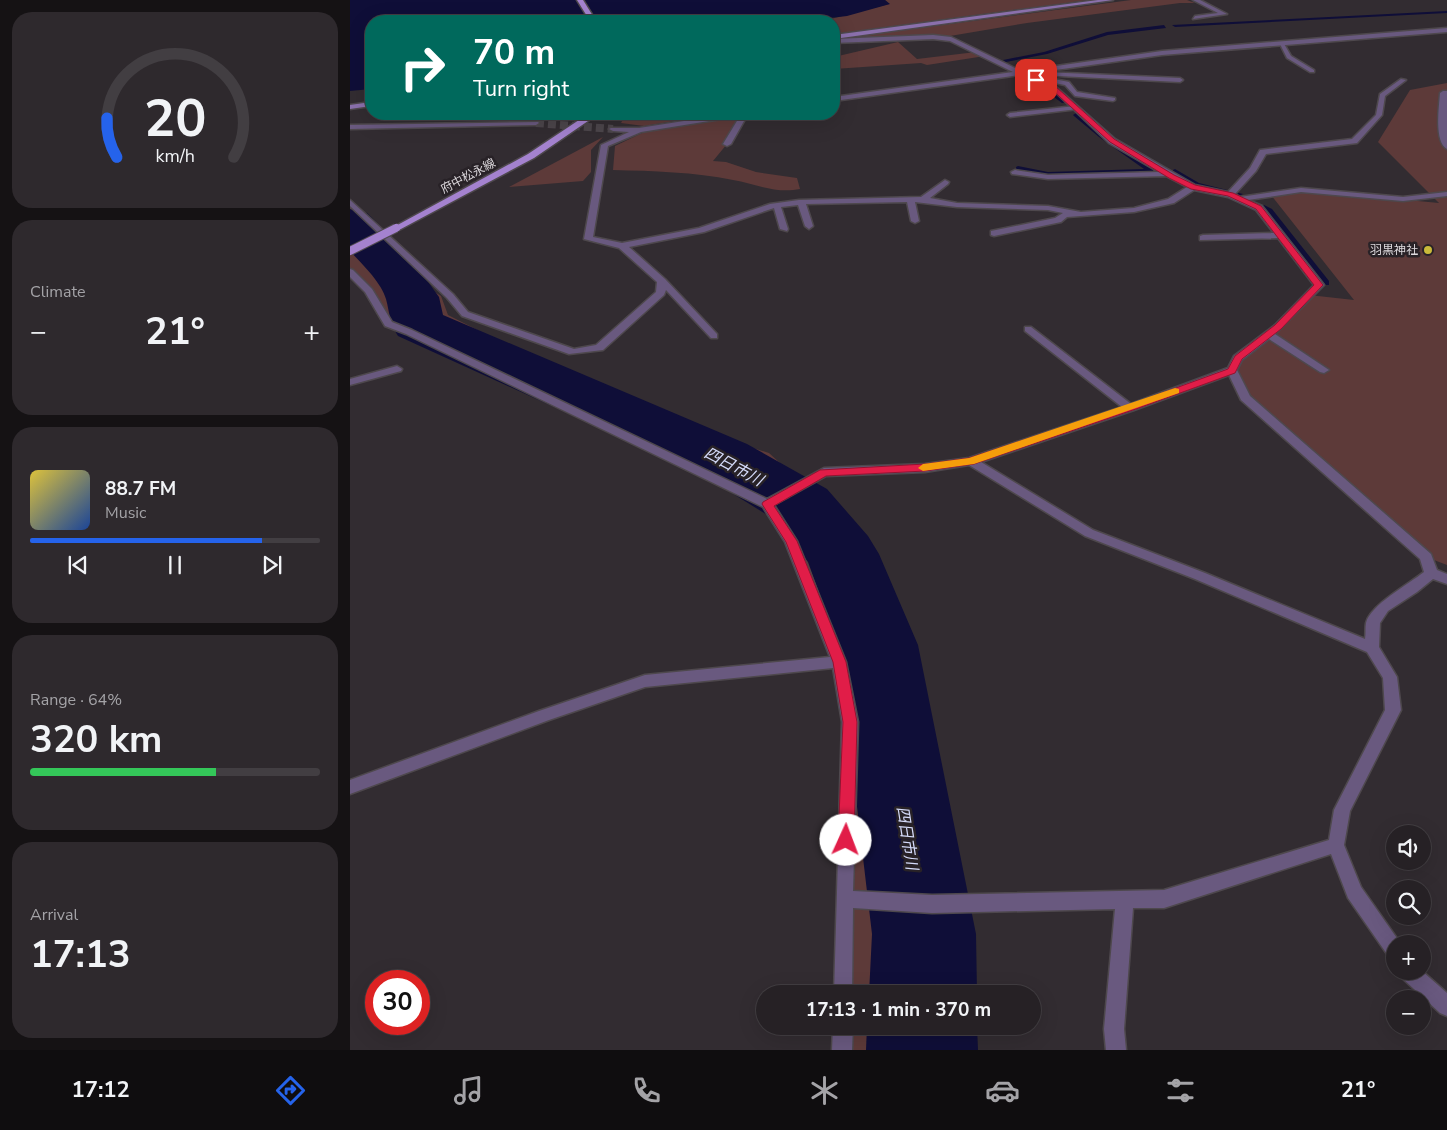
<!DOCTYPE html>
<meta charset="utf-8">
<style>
:root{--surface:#262125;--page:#2e292d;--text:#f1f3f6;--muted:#a4a3a7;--line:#423e42;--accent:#2563eb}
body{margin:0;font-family:"Nunito Sans","Noto Sans JP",sans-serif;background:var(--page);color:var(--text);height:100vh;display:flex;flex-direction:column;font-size:19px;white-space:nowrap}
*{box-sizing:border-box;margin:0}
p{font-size:16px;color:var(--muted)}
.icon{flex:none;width:28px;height:28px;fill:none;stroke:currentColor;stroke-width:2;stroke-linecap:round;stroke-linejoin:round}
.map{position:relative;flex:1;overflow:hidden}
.panel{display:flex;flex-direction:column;gap:12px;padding:12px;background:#151214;width:350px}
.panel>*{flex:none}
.hud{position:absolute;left:15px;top:15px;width:475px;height:105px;border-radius:20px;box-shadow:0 5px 20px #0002,0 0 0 1px var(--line);background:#00695c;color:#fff;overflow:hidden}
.buttons{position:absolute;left:1036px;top:825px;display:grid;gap:10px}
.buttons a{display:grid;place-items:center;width:45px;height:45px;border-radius:50%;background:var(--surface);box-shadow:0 5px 20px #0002,0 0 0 1px var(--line);font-size:25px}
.speed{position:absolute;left:15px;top:970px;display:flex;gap:10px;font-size:25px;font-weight:700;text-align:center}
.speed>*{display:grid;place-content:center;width:65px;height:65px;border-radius:50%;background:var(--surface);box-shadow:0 5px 20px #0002,0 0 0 1px var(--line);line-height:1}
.speed .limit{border:8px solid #d22;background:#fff;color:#111}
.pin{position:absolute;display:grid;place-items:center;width:42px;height:42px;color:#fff;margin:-21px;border-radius:10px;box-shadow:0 2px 8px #0006}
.me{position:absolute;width:55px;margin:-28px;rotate:2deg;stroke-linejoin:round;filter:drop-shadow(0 0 4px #0008)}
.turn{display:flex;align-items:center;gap:18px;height:105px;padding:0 25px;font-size:22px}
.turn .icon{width:65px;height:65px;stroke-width:2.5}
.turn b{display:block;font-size:35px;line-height:42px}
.big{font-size:38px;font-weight:700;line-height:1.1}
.panel .tile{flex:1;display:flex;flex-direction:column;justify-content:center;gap:8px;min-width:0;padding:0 18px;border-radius:20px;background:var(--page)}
.panel .dial{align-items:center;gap:0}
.dial svg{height:130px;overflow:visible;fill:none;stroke:var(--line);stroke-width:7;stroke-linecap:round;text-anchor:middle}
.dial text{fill:var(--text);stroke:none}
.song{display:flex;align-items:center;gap:15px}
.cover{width:60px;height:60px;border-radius:8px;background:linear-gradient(135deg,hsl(50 70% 55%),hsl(220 70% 35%))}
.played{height:5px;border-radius:2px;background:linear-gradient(90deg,var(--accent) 80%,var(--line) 80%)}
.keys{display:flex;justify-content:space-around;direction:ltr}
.heat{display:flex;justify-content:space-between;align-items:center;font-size:28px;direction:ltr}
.charge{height:8px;border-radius:4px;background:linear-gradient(90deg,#34c759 64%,var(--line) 0)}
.trip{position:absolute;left:406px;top:985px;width:285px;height:50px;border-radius:25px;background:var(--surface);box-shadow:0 5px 20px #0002,0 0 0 1px var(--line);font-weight:700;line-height:50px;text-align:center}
.menu{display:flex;height:80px;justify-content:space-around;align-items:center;background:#0f0d0f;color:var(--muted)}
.menu .icon{width:35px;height:35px}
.menu .active{color:var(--accent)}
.menu b{font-size:22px;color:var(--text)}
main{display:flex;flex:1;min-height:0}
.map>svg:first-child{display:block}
.green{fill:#5d3a39}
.water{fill:#0f0e38}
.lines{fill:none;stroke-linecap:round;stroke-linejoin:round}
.stream{fill:#0f0e38;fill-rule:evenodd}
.river{fill:#0f0e38;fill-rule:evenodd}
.street-tunnel{stroke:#4c464b;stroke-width:8;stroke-dasharray:8 4;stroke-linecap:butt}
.lane-casing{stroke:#4e484d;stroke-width:3}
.street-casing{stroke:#4e484d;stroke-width:3}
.secondary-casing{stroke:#4e484d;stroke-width:3}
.primary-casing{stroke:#4e484d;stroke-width:3}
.lane{fill:#69597f;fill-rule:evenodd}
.street{fill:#69597f;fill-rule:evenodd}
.secondary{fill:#8a70ac;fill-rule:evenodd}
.primary{fill:#a482cf;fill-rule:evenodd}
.primary-bridge-casing{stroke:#4e484d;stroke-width:10;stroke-linecap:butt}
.primary-bridge{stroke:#a482cf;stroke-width:8}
.route{fill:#e11d48;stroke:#92132f}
.slow{fill:#f59e0b}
.poi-dot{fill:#caba3a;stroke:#282227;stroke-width:2}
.labels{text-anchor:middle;stroke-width:5;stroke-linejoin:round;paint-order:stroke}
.far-street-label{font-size:12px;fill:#dedade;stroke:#282227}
.far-poi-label{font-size:12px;fill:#dedade;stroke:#282227;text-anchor:end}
.water-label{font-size:16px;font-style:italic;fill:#d5dbfa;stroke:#282227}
</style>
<main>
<section class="panel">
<div class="tile dial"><svg viewBox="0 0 100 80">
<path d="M14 69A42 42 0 1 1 86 69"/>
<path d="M14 69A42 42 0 0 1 8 45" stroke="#2563eb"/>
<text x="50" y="56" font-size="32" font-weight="700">20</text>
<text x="50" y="72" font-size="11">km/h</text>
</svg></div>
<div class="tile"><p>Climate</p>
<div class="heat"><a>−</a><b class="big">21°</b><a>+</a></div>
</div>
<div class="tile">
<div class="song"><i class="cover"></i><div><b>88.7 FM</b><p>Music</p></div></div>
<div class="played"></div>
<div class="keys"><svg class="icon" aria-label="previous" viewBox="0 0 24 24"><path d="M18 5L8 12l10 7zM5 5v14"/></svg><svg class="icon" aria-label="pause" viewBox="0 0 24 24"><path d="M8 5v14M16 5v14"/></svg><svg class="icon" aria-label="next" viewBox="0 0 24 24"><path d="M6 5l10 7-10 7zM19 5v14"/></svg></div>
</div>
<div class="tile"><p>Range · 64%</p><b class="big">320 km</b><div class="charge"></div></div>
<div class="tile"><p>Arrival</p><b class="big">17:13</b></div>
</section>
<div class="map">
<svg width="1097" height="1050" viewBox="0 0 1097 1050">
<rect width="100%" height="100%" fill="#322c31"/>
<!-- green -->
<g class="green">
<path d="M 535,0 L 738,0 L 484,34 L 484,21 L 473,21 L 539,4 Z"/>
<path d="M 781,0 L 837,0 L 845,3 L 830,3 L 677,23 L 600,36 L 531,39 L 501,37 Z"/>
<path d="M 548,42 L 567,59 L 626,52 L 635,56 L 577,65 L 571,63 L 484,69 L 484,57 Z"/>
<path d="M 1097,83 L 1097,565 L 1076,557 L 899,401 L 882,370 L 886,362 L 959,295 L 1004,300 L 921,195 L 951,190 L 1089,203 L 1028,142 L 1060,90 Z"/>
<path d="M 276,114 L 368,114 L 294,126 L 271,123 Z"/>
<path d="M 391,115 L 377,144 L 363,161 L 376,162 L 406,172 L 447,178 L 450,189 C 426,194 406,184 383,180 C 344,172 303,171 263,170 L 265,146 L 294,132 Z"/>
<path d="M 253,137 L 241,150 L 241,172 L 233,181 L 159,187 Z"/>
<path d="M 0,202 L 22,223 L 72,284 L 91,296 L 98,315 L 175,354 L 348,431 L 419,453 L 453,484 L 514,559 L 565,682 L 581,821 L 609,903 L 604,994 L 493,994 L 500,722 L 489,662 L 441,541 L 417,504 L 38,324 L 19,291 L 0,272 Z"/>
<path d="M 493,1026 L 602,1026 L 601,1050 L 493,1050 Z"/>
</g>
<!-- water -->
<path class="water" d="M 0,0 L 535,0 L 540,4 L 497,16 L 455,21 L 21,21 L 21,89 L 0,91 Z"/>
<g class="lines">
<!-- stream -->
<g class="stream">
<path d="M 1097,11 L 1097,13 L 825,27 L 822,25 Z"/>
<path d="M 814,25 L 816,28 L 758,35 L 697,54 L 656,62 L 653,60 L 694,52 L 757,32 Z"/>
<path d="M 666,74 L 697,87 L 717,102 L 712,103 L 693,89 L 664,77 Z"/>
<path d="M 726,113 L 803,170 L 803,172 L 698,176 L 666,169 L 666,167 L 668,166 L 698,172 L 794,169 L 749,137 L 724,116 L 723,115 Z"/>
<path d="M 825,169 L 849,183 L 893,194 L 889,196 L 845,186 L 823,172 L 823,170 Z"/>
<path d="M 908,205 L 914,205 L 922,209 L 979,281 L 979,285 L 973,285 L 916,213 L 908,209 Z"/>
</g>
<!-- river -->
<g class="river">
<path d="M 0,209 L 17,213 L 55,250 L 89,297 L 93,315 L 397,444 L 477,489 L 518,536 L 529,554 L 568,645 L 626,934 L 627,994 L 519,994 L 522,934 L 488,645 L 458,562 L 427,521 L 351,474 L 48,336 C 39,322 40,314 36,299 C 31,282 12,264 0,251 Z"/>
<path d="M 517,1026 L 627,1026 L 628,1050 L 516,1050 Z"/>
</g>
<!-- street-tunnel -->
<path class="street-tunnel" d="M 186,123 L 263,129"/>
<!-- lane casing -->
<g class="lane-casing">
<g id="lane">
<path d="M 843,0 L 850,0 L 877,14 L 843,19 L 845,16 L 868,13 Z"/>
<path d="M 929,42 L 933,42 L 941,56 L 964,70 L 964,72 L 960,72 L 937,58 Z"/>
<path d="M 670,71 L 830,78 L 833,80 L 830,82 L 668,74 L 668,72 Z"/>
<path d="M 726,106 L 729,108 L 728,109 L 660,117 L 657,115 L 660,113 Z"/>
</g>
</g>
<!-- street casing -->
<g class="street-casing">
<g id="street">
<path d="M 1097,28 L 1097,32 L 812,55 L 677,74 L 691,80 L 694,77 L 719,82 L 727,92 L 765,98 L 765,100 L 763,101 L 725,96 L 715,85 L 694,81 L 705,86 L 765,139 L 845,185 L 878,192 L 900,168 L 910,150 L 1002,139 L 1026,115 L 1030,94 L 1051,79 L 1056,80 L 1035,96 L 1032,115 L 1007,143 L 916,154 L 906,171 L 885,194 L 890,197 L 951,188 L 1053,197 L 1097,192 L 1097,196 L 1053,201 L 951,192 L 898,200 L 912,206 L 974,285 L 925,334 L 979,370 L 974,373 L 970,372 L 919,339 L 892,360 L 887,370 L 900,396 L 1081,554 L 1087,570 L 1097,574 L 1097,584 L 1083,579 L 1067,592 L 1038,611 L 1030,623 L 1029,647 L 1047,677 L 1051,710 L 1000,811 L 994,845 L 1011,887 L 1051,944 L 1045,944 L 1045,960 L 1039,957 L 998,898 L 981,854 L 814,908 L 783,908 L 774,1029 L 776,1050 L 756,1050 L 754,1029 L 765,909 L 582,913 L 503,908 L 502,994 L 484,994 L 492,722 L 483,668 L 295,687 L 199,720 L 0,794 L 0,780 L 189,711 L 295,675 L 480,657 L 435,542 L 413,507 L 56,334 L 35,326 L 15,292 L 0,277 L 0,269 L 3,270 L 22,289 L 42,322 L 62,330 L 417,499 L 474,468 L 575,464 L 619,458 L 772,407 L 675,331 L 675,327 L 681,327 L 781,404 L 878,368 L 884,356 L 925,325 L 964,285 L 928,238 L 850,240 L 850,236 L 853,235 L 924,233 L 906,210 L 878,197 L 844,190 L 824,203 L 784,212 L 717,217 L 711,222 L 644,236 L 641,235 L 641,231 L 705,218 L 713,213 L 698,210 L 607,207 L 565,202 L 569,221 L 565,223 L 561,221 L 557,202 L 456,204 L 463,226 L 459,229 L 455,226 L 448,205 L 431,207 L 438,229 L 437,231 L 430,229 L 424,208 L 354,232 L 279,247 L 315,279 L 367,334 L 367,338 L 361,338 L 316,290 L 314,295 L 253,350 L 219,354 L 112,316 L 97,298 L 0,206 L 0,200 L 103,294 L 118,312 L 224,349 L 246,345 L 306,292 L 307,282 L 269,248 L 234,239 L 251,145 L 279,132 L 263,131 L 259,129 L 261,128 L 289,128 L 379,114 L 398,114 L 381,144 L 377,146 L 373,144 L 390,116 L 291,132 L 258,146 L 243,237 L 272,243 L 349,228 L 420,204 L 449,200 L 571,197 L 595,180 L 599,182 L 598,184 L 580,198 L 607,203 L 698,206 L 731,212 L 784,208 L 818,199 L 837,187 L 816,176 L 698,179 L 662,174 L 661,172 L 665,170 L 698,175 L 809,172 L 759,143 L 701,88 L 669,75 L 484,101 L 484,97 L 663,72 L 600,41 L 583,39 L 484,43 L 484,39 L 583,35 L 601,37 L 671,71 L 812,51 ZM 879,375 L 891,400 L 1070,559 L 1074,572 C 1059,584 1020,605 1016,623 C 1015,628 1016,634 1015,639 L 855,573 L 743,530 L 631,462 L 784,410 ZM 619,465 L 735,536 L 845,579 L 1017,652 L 1033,678 L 1035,710 L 984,810 L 979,840 L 814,890 L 582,895 L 503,891 L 508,722 L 496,662 L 447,541 L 424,505 L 476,476 L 575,472 Z"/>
<path d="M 1093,91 L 1097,91 L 1097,149 C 1084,142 1089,107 1090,93 Z"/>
<path d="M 188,122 L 189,123 L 186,125 L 0,129 L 0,125 Z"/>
<path d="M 47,366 L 52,369 L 51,371 L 0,385 L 0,379 Z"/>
<path d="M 1050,971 L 1072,971 L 1097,993 L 1097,1016 L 1090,1013 L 1052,978 Z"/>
<path d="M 483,1026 L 503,1026 L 502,1050 L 482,1050 Z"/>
</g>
</g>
<!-- secondary casing -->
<g class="secondary-casing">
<g id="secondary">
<path d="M 748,0 L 763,0 L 484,39 L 484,35 Z"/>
<path d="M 21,102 L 21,106 L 0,109 L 0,105 Z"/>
</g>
</g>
<!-- primary casing -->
<g class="primary-casing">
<g id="primary">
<path d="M 227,0 L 233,0 L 246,21 L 240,21 Z"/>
<path d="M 238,114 L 245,114 L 238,121 L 184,158 L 49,230 L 42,228 L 178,154 Z"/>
</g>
</g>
<!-- lane -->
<use href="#lane" class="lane"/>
<!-- street -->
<use href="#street" class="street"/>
<!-- secondary -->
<use href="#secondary" class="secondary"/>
<!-- primary -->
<use href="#primary" class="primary"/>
<!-- primary-bridge casing -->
<g class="primary-bridge-casing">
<path id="primary-bridge" d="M 0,251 L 46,228"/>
</g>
<!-- primary-bridge -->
<use href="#primary-bridge" class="primary-bridge"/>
</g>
<!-- route -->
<path class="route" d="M 684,79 L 705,86 L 764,139 L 824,175 L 845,185 L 883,193 L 911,206 L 973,285 L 931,329 L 892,359 L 885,373 L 786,409 L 624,464 L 575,471 L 476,476 L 424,506 L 447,541 L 496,662 L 507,722 L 504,840 L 501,845 L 496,847 L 491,845 L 488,840 L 493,722 L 483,662 L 436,542 L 412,504 L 413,502 L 470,470 L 575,464 L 619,458 L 779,405 L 878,369 L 885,356 L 925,325 L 964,285 L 906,209 L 878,196 L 841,189 L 819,178 L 760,142 L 701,89 L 684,82 Z"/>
<!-- slow -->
<path class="slow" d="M 825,388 L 829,389 L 829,393 L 624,464 L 573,471 L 568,468 L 573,464 L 619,458 Z"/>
<!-- markers -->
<circle class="poi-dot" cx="1078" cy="250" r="5"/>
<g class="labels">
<!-- far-street labels -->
<g class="far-street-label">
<text transform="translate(118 176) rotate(-28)" y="4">府中松永線</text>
</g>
<!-- far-poi labels -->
<g class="far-poi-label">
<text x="1068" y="254">羽黒神社</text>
</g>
<!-- water labels -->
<g class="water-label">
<text transform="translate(384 466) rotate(28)" y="6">四日市川</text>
<text transform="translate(558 838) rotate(81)" y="6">四日市川</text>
</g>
</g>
</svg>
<div class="buttons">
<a><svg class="icon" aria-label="sound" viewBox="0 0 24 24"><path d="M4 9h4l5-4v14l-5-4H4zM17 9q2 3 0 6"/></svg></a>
<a><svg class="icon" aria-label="search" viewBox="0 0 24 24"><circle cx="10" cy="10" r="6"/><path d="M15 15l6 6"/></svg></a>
<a>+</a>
<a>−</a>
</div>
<div class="speed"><div class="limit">30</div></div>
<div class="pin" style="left:686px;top:80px;background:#d93025"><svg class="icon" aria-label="arrive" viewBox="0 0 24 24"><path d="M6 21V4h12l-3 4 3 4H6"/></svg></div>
<svg class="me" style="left:496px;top:840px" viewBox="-20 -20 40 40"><circle r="19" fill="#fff"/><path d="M0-13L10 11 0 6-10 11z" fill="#e11d48"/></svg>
<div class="trip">17:13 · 1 min · 370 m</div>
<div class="hud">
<div class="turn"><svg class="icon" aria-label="right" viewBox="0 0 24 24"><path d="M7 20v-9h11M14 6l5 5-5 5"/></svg><div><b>70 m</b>Turn right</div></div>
</div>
</div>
</main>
<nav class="menu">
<b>17:12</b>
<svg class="icon active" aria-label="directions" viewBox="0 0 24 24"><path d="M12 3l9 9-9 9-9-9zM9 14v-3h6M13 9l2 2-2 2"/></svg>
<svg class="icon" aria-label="music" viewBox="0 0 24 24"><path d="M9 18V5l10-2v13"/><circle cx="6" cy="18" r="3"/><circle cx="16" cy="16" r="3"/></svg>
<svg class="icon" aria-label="phone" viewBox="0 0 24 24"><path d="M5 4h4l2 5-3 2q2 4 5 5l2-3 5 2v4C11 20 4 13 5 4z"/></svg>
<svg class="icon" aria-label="climate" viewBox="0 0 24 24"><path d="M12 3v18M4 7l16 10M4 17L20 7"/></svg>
<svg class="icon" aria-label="car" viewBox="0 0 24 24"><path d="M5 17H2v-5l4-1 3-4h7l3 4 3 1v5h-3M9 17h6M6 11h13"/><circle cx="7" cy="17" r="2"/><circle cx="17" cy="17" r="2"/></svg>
<svg class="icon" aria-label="filters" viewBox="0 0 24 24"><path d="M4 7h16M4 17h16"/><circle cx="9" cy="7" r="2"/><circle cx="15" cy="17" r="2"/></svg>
<b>21°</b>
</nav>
